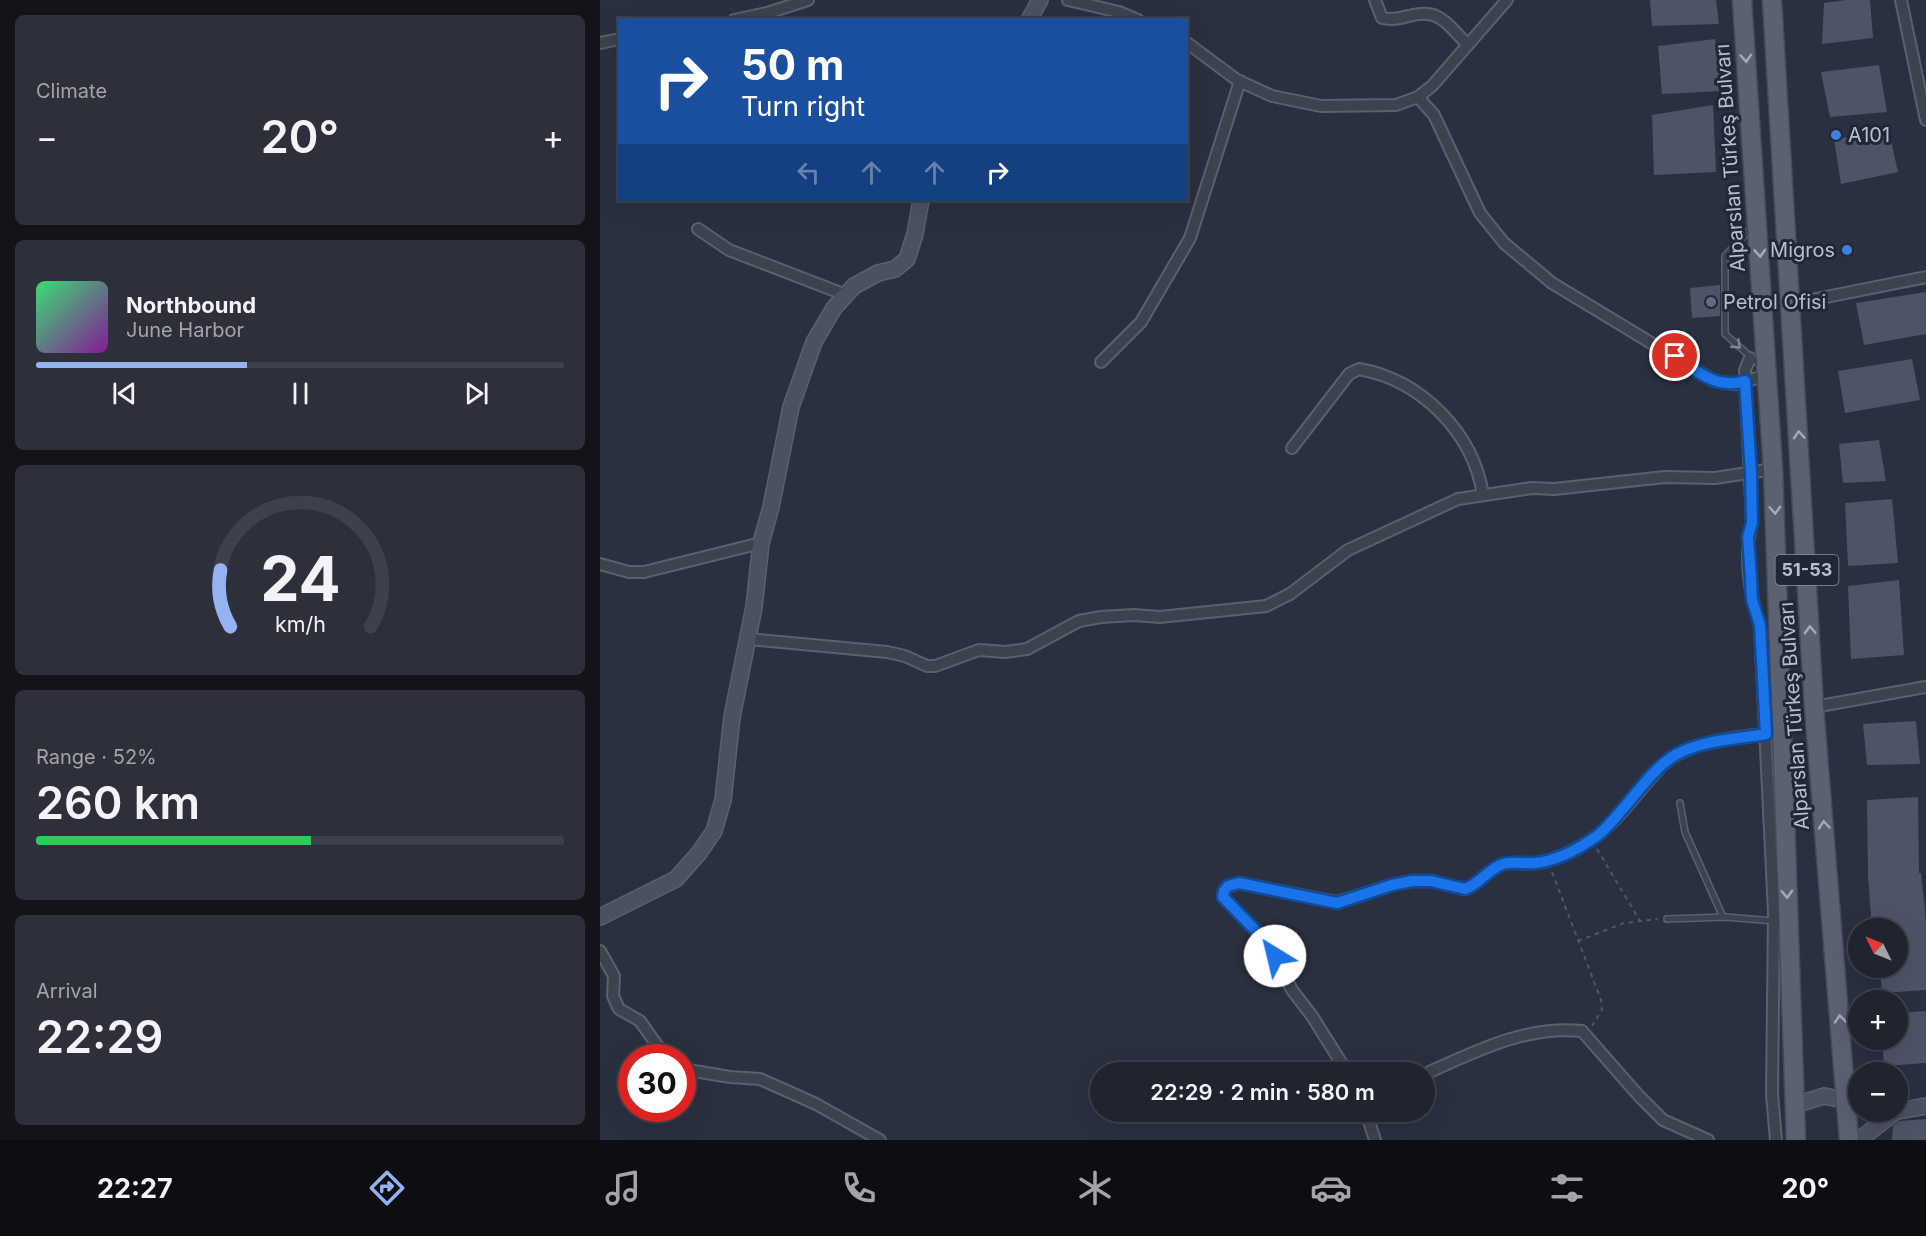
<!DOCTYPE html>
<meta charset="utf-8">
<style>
:root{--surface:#20242f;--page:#2d303b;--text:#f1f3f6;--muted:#a2a4aa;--line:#3d414b;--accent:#95b2f1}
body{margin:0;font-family:Inter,sans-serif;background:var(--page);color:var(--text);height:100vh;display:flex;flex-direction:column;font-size:22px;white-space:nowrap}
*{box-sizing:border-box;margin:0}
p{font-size:20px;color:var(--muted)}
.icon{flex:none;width:33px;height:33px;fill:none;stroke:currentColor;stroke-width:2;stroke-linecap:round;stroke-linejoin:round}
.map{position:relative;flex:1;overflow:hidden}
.drawer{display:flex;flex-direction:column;gap:15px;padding:15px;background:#12141a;width:600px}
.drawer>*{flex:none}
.guide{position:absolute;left:18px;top:18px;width:570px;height:183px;border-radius:0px;box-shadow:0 6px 24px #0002,0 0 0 2px var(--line);background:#1a4fa0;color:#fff;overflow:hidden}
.needle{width:39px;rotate:313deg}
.tools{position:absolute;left:1248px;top:918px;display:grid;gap:12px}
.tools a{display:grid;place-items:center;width:60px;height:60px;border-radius:50%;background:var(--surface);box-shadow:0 6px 24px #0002,0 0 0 2px var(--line);font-size:30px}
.speed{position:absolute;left:18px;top:1044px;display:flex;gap:12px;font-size:30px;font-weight:700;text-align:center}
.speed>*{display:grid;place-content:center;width:78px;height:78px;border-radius:50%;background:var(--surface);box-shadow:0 6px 24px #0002,0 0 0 2px var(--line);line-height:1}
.speed .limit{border:9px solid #d22;background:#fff;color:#111}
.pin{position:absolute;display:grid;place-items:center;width:51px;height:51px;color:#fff;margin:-26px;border:3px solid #fff;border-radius:50%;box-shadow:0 2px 6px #0007}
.me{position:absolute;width:66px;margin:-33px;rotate:324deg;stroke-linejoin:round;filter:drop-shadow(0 0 4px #0008)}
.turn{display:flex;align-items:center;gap:21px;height:126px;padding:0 24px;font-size:27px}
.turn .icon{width:78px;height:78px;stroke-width:2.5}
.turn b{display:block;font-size:42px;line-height:51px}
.lanes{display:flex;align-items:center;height:57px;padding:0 24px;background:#0003;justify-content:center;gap:30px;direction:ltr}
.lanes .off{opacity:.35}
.big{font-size:45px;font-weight:600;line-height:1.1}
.drawer .tile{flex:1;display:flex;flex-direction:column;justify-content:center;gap:9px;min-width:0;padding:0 21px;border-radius:9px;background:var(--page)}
.drawer .dial{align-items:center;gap:0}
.dial svg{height:156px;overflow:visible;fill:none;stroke:var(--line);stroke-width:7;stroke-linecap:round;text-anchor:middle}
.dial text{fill:var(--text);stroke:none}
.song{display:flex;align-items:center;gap:18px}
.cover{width:72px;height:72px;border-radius:9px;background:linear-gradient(135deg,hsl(140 70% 55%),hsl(290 70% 35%))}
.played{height:6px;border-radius:3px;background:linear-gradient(90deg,var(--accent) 40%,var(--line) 40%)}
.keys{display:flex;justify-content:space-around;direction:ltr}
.heat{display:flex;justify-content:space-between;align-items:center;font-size:33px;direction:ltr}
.charge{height:9px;border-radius:4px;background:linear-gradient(90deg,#34c759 52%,var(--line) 0)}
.trip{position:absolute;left:490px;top:1062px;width:345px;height:60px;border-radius:30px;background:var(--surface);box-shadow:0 6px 24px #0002,0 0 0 2px var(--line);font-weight:600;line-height:60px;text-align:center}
.tabs{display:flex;height:96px;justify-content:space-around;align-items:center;background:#0d0e13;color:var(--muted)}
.tabs .icon{width:42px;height:42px}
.tabs .selected{color:var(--accent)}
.tabs b{font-size:27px;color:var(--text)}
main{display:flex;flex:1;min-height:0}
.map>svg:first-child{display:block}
.building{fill:#4e5465}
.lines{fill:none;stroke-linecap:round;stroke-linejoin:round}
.lane-casing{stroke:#5b606d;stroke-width:8}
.street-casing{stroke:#5b606d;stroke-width:14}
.secondary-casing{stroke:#5b606d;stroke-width:18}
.primary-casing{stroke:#474b59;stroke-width:21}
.path{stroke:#4c5a5f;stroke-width:2;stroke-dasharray:4.5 4.5;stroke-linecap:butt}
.lane{stroke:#3d424f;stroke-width:5}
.street{stroke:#3d424f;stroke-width:10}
.secondary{stroke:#4c5162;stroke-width:15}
.primary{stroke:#5c616f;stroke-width:18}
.oneway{stroke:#a7abb8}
.oneway2{stroke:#828693}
.route-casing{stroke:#114b97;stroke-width:15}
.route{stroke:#1a73e8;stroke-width:10}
.shop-dot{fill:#3f7fe0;stroke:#222735;stroke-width:2}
.service-dot{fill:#5c6f8a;stroke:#222735;stroke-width:2}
.labels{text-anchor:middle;stroke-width:6;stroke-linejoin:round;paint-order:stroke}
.shield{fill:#222735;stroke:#8c919d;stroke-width:1.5}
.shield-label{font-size:18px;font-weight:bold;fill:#babeca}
.poi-label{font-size:20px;fill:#babeca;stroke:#222735;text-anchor:start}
.street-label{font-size:20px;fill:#babeca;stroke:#222735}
</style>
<main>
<section class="drawer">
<div class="tile"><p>Climate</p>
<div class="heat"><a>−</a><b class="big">20°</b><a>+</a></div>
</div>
<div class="tile">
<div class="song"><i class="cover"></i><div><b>Northbound</b><p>June Harbor</p></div></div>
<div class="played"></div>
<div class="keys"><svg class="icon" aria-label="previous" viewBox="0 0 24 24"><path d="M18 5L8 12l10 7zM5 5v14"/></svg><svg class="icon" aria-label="pause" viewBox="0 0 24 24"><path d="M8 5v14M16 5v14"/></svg><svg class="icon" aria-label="next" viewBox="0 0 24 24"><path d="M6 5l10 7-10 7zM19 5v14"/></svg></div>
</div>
<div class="tile dial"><svg viewBox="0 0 100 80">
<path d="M14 69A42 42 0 1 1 86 69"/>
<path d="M14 69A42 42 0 0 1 9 40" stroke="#95b2f1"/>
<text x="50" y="56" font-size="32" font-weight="700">24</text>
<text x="50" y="72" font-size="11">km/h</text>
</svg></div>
<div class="tile"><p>Range · 52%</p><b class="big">260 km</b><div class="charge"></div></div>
<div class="tile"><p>Arrival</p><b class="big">22:29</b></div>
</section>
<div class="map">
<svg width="1326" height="1140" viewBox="0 0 1326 1140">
<rect width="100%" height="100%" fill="#2a303f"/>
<!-- building -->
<g class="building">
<path d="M 1050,0 L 1116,0 L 1119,24 L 1052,26 Z"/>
<path d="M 1246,0 L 1270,0 L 1273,38 L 1222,44 L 1224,3 Z"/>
<path d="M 1115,39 L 1122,91 L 1062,94 L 1058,46 Z"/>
<path d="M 1279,65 L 1287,112 L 1230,117 L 1221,72 Z"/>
<path d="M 1113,105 L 1116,172 L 1054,175 L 1052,115 Z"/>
<path d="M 1289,132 L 1298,172 L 1241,184 L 1234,139 Z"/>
<path d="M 1120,285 L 1120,316 L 1092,318 L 1090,288 Z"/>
<path d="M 1326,292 L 1326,334 L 1264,345 L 1256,303 Z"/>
<path d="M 1312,359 L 1320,400 L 1245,413 L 1238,371 Z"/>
<path d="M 1279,440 L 1286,481 L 1243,483 L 1239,444 Z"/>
<path d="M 1292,499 L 1298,563 L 1248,566 L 1245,503 Z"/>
<path d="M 1299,580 L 1304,655 L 1251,659 L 1248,586 Z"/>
<path d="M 1316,721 L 1320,764 L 1267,765 L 1263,724 Z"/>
<path d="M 1318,797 L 1319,873 L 1321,873 L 1326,920 L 1326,990 L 1282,993 L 1280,968 L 1298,968 L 1298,927 L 1272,928 L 1268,876 L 1267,800 Z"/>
<path d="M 1326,1011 L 1326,1063 L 1284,1066 L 1282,1040 L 1298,1040 L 1298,1013 Z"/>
<path d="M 1326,1119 L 1326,1140 L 1292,1140 L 1293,1126 L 1299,1121 Z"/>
</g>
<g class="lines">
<!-- lane casing -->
<g class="lane-casing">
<g id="lane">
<path d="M 1153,226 L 1125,256 L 1125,334 L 1162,367"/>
<path d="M 1080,803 L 1085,832 L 1123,917"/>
<path d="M 1067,919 L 1126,917 L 1174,921"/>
</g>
</g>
<!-- street casing -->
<g class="street-casing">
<g id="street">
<path d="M 468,0 L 519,12 L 538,20"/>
<path d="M 775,0 L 782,18 C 799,22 812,12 828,14 C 844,15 857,35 868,45"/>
<path d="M 1301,0 L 1326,120"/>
<path d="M 134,20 L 167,13 L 208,0"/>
<path d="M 586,42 L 637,80 L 672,96 L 721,106 L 796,105 L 818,97 L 832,86 L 907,0"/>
<path d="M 0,43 L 20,39"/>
<path d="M 818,97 L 834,115 L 880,213 L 904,243 L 952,283 L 1114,381 L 1136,384 L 1168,375"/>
<path d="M 98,229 L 129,250 L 246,295"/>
<path d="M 1191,304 L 1326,277"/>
<path d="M 1150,358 L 1145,370 L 1152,523 C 1144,555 1149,594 1160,625 L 1174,913 L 1172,1094 L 1176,1140"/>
<path d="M 501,362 L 541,322 L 590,238 L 640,81"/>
<path d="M 692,448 L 749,374 L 759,369 C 821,380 873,432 883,495"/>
<path d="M 0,564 L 29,572 L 44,572 L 161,543"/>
<path d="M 148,639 L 287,652 L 305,656 L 327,666 L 335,666 L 379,650 L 405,652 L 427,649 L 479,621 L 501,617 L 534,615 L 560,617 L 666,606 L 690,594 L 748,550 L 858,499 L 932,488 L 954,489 L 1065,477 L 1115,478 L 1173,469"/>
<path d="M 1214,707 L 1326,687"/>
<path d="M 0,951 L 14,976 L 13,996 L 19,1009 L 40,1021 L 66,1058"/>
<path d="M 82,1069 L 130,1077 L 160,1079 L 216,1104 L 280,1140"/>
<path d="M 747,1072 L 712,1016 L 692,990 L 669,945 L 623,897 C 624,887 629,886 639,883 L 737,902 L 792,885 L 812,881 L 831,881 L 865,889 C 880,884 888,869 903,864 C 913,861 925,865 935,863 C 956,861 977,849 994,838 C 1021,819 1040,787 1064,764 C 1089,740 1148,735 1182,733"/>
<path d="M 825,1074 C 874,1052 926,1025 982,1031 L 1039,1096 L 1063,1120 L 1108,1140"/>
<path d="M 766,1112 L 775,1140"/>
</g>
</g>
<!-- secondary casing -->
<g class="secondary-casing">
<g id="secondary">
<path d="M 429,20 L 440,0"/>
<path d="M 0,917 L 76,879 L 99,853 L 114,831 L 123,800 L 132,717 L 154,607 L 161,543 L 171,507 L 191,407 L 214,342 L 234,308 L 254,286 L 278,273 L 295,269 L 307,259 L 315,234 L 321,200"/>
<path d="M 1195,1105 L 1224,1096 L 1258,1103"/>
<path d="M 1298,1111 L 1326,1106"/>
<path d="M 1259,1140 L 1295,1112"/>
</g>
</g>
<!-- primary casing -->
<g class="primary-casing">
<g id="primary">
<path d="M 1142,0 L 1173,469 L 1196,1140"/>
<path d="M 1172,0 L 1214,707 L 1249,1140"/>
</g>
</g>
<!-- path -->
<g class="path">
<path d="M 997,849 L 1040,921"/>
<path d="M 952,872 L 1001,1000 L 1002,1010 L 992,1026"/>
<path d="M 978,941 L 1024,923 L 1058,919"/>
</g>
<!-- lane -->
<use href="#lane" class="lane"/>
<!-- street -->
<use href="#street" class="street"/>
<!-- secondary -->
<use href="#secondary" class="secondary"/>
<!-- primary -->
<use href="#primary" class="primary"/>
</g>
<!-- one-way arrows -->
<defs><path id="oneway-chevron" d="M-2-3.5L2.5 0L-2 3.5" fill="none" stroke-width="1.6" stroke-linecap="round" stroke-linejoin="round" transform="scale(1.5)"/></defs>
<g class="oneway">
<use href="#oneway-chevron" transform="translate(1146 58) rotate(86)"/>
<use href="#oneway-chevron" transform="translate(1160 253) rotate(86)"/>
<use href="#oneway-chevron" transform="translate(1199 435) rotate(-93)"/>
<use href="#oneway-chevron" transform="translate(1175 510) rotate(88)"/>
<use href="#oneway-chevron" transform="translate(1210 630) rotate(-93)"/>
<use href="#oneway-chevron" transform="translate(1224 825) rotate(-95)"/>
<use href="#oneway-chevron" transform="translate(1187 894) rotate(88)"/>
<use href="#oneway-chevron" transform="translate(1240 1019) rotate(-95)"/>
</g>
<use class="oneway2" href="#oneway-chevron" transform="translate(1137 345) rotate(43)"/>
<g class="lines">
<!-- route casing -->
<g class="route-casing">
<path id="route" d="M 675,956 L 658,933 L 623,897 L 624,891 L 628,886 L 639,883 L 737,903 L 792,885 L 812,881 L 831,881 L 865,889 C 880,884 888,869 903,864 C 913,861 924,864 935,863 C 956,861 980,848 997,836 C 1023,815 1049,769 1077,754 C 1103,740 1137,739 1166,734 L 1160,625 L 1152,600 L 1151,579 L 1148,537 L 1152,523 L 1151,473 L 1145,381 C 1117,390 1096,371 1075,356"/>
</g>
<!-- route -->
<use href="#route" class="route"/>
</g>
<!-- markers -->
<g class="shop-dot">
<circle cx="1236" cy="135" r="6"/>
<circle cx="1247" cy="250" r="6"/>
</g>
<circle class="service-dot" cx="1111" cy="302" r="6"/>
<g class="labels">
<!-- shield labels -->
<rect class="shield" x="1175.5" y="555" width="63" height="30" rx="4.5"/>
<g class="shield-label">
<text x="1207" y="576">51-53</text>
</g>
<!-- poi labels -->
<g class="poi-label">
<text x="1248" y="142">A101</text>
<text x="1235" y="257" text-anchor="end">Migros</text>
<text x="1123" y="309">Petrol Ofisi</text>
</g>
<!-- street labels -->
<g class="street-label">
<text transform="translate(1130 158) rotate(-94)" y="7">Alparslan Türkeş Bulvarı</text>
<text transform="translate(1194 716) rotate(-94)" y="7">Alparslan Türkeş Bulvarı</text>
</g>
</g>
</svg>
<div class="tools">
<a><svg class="needle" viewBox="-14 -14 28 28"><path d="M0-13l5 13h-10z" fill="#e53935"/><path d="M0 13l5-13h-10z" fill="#a2a4aa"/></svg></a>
<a>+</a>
<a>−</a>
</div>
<div class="speed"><div class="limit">30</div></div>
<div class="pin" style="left:1075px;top:356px;background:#d93025"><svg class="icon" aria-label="arrive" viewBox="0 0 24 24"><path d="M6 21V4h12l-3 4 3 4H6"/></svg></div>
<svg class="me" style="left:675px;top:956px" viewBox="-20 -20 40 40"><circle r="19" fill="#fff"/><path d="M0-13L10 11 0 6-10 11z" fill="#1a73e8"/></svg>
<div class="trip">22:29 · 2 min · 580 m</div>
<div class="guide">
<div class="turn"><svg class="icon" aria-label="right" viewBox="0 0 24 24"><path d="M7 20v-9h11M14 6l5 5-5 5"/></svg><div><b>50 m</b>Turn right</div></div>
<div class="lanes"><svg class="icon off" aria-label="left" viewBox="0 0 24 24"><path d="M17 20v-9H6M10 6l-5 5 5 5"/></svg><svg class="icon off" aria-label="ahead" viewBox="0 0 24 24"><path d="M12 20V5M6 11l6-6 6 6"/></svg><svg class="icon off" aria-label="ahead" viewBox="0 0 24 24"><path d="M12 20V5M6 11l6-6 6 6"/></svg><svg class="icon" aria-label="right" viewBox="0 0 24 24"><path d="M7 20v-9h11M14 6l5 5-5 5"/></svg></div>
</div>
</div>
</main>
<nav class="tabs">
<b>22:27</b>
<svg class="icon selected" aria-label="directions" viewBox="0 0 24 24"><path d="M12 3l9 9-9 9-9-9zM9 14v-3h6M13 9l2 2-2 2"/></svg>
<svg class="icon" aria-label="music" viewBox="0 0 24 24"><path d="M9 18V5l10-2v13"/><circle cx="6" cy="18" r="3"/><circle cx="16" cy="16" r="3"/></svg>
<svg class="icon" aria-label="phone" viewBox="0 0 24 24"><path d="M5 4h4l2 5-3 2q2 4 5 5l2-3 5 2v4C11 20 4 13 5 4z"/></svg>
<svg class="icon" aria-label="climate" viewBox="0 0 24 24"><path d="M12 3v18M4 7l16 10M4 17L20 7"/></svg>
<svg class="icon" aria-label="car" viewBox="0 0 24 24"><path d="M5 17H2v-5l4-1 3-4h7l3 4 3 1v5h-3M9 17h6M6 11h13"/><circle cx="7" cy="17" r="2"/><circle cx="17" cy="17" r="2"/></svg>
<svg class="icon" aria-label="filters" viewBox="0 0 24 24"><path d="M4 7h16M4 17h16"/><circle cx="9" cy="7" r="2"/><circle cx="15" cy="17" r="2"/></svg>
<b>20°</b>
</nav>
